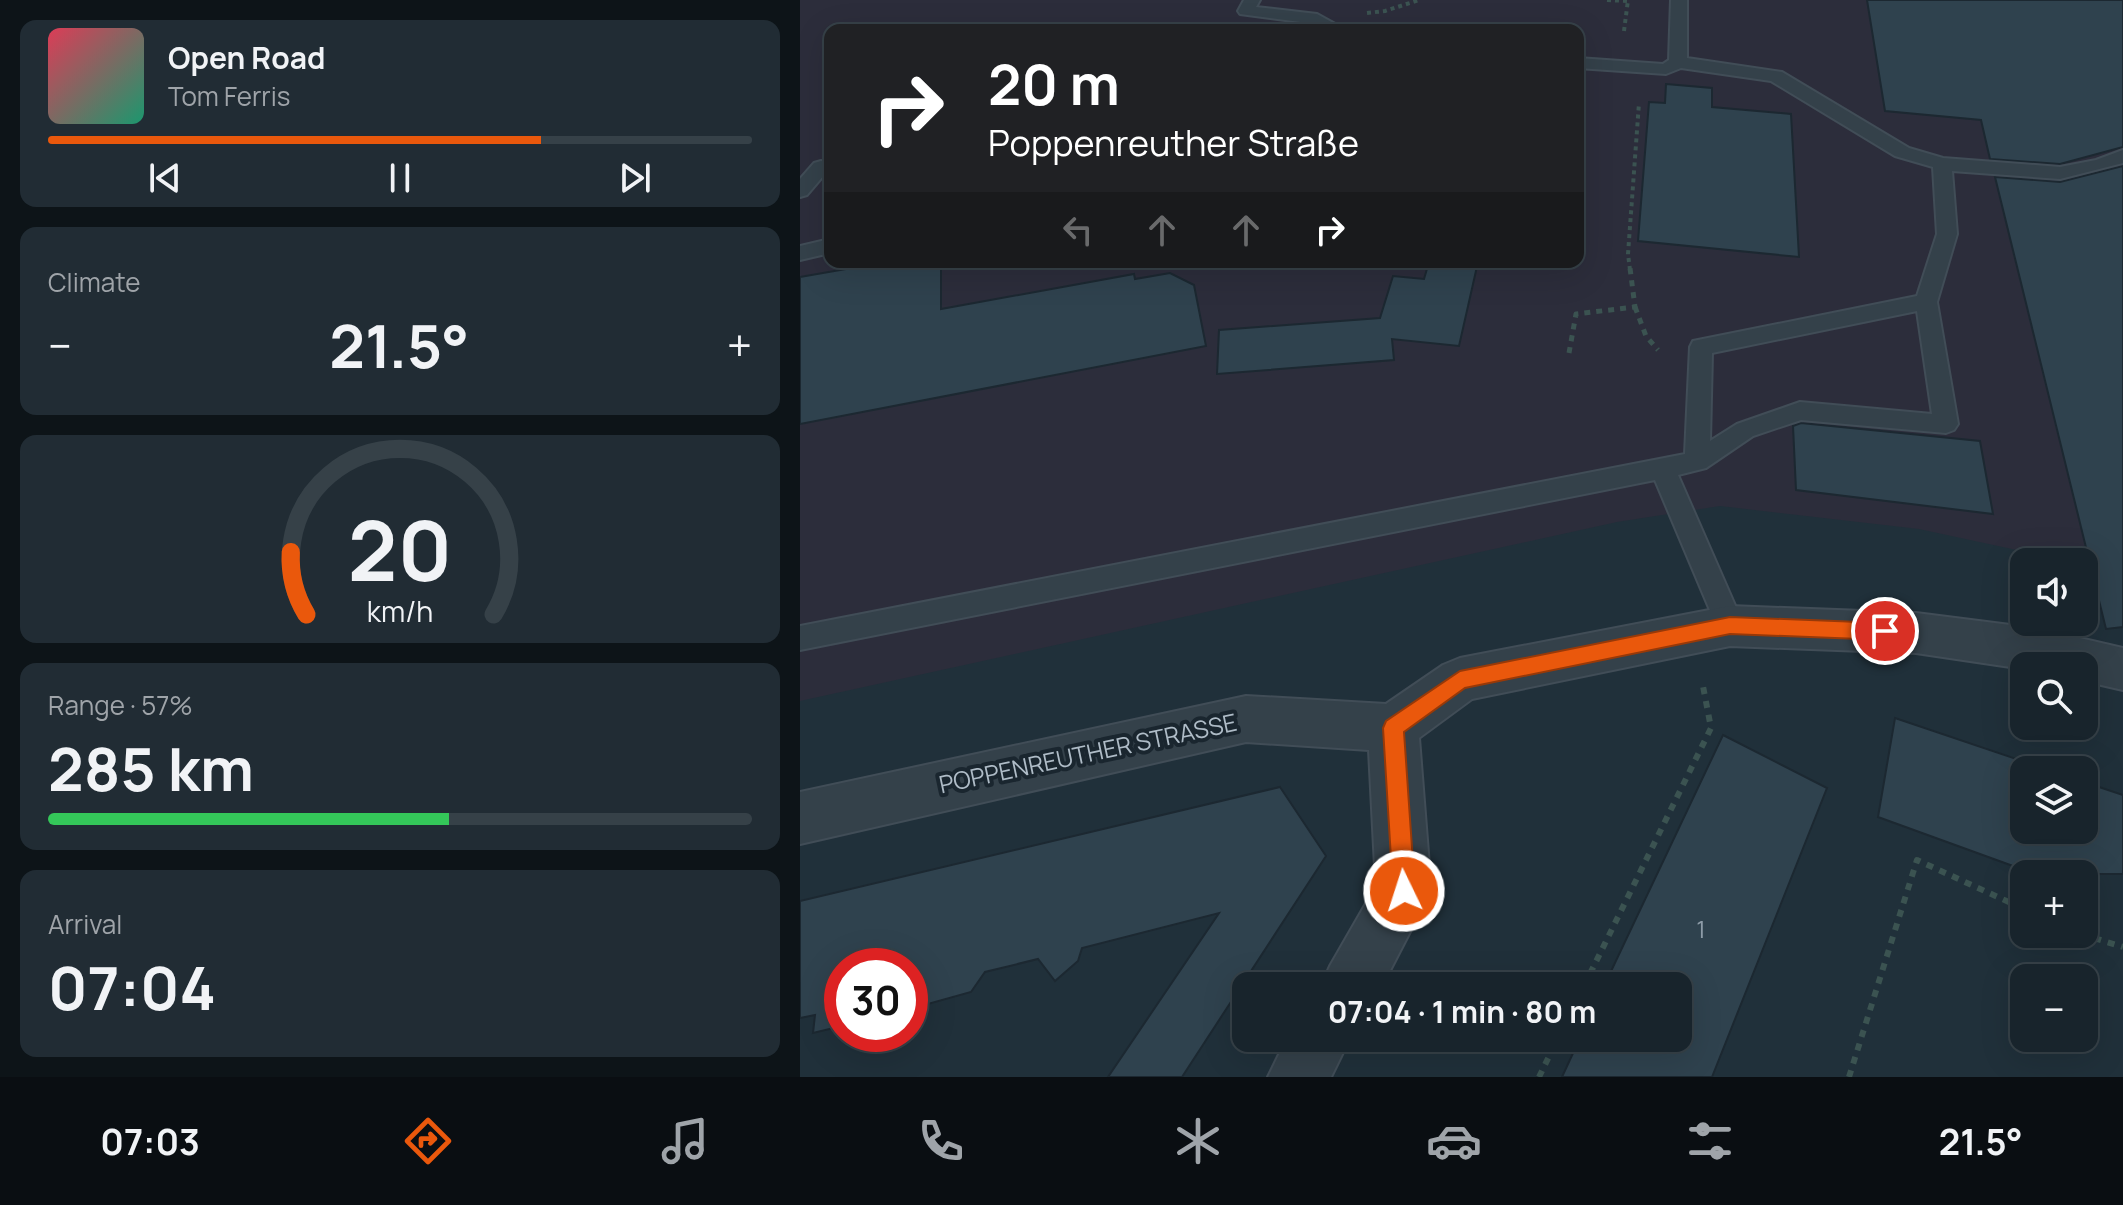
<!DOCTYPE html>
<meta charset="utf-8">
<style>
:root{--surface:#18242c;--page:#212c34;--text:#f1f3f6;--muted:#9fa4a9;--line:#364148;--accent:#ea580c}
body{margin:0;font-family:Manrope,sans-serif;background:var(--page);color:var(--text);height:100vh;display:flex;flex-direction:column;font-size:30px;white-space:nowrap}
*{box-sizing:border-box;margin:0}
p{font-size:26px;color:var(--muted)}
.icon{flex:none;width:44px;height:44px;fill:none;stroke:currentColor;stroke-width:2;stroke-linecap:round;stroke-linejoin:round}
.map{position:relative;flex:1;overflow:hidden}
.drawer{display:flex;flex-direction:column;gap:20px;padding:20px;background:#0d1418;width:800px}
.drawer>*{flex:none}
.guide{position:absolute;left:24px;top:24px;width:760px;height:244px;border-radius:16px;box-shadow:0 8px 32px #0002,0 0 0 2px var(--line);background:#202124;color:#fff;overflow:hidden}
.controls{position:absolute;left:1210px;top:548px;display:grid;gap:16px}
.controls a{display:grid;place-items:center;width:88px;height:88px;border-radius:16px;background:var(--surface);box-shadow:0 8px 32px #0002,0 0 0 2px var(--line);font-size:40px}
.speed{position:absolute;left:24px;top:948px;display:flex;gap:16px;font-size:40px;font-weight:700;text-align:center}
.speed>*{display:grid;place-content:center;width:104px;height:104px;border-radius:50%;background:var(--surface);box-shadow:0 8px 32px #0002,0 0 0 2px var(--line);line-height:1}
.speed .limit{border:12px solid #d22;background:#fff;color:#111}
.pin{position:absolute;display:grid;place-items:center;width:68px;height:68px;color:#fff;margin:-34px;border:4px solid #fff;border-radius:50%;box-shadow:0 2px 8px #0007}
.me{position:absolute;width:88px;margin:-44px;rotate:356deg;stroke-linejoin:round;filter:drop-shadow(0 0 6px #0008)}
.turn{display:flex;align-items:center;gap:28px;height:168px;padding:0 32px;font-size:36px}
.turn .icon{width:104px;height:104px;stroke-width:2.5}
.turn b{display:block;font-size:56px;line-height:68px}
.lanes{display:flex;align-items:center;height:76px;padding:0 32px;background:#0003;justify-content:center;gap:40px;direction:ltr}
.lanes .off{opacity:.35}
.big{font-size:60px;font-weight:700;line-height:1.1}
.drawer .widget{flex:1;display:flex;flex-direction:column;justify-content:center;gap:12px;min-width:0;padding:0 28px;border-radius:16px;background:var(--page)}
.drawer .dial{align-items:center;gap:0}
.dial svg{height:208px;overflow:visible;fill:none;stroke:var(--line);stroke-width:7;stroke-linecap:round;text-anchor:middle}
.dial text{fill:var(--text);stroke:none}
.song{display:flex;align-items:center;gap:24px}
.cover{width:96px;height:96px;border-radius:12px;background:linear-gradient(135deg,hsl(350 70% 55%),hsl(160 70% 35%))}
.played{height:8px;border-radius:4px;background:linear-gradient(90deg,var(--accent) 70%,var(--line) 70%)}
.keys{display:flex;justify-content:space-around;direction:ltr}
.heat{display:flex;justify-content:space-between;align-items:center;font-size:44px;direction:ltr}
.charge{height:12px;border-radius:6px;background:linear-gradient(90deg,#34c759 57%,var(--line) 0)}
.trip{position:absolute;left:432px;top:972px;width:460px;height:80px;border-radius:16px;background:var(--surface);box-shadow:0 8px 32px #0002,0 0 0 2px var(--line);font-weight:700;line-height:80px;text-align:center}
.tab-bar{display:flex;height:128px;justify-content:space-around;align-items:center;background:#0a0e12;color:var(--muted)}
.tab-bar .icon{width:56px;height:56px}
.tab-bar .active{color:var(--accent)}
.tab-bar b{font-size:36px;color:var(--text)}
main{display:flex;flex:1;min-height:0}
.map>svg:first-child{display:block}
.medical{fill:#2c2d3b;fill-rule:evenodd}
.building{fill:#2f424e;stroke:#1c2831;stroke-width:2}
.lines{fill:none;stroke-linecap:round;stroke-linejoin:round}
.service-casing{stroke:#414d57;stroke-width:4}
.minor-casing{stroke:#414d57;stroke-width:4}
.path-far2{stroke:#3b5351;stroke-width:4;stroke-dasharray:4 4;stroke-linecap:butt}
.path-far1{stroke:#3b5351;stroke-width:5;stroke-dasharray:6 6;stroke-linecap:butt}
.path{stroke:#3b5351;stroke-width:6;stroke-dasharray:7 7;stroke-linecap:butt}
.service{fill:#34414a;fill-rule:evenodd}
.minor{fill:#34414a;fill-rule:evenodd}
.route{fill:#ea580c;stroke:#983908;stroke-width:2}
.labels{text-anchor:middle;stroke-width:8;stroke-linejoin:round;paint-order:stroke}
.street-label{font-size:24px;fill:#afbcc7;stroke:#1a262f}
.near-number-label{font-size:24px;fill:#8e9ca8}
</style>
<main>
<section class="drawer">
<div class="widget">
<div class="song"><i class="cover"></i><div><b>Open Road</b><p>Tom Ferris</p></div></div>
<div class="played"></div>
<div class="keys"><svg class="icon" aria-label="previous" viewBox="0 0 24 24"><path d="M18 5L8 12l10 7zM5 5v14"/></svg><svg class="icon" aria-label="pause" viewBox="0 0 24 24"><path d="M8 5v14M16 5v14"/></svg><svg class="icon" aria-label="next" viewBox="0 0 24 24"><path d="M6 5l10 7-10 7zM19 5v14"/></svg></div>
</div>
<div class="widget"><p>Climate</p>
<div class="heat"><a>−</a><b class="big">21.5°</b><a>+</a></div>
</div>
<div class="widget dial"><svg viewBox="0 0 100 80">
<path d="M14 69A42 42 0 1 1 86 69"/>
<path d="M14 69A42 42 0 0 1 8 45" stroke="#ea580c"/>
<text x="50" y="56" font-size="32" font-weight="700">20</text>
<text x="50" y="72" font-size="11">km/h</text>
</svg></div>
<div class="widget"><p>Range · 57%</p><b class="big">285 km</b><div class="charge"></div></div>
<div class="widget"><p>Arrival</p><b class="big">07:04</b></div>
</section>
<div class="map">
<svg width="1323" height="1077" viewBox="0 0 1323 1077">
<rect width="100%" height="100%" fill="#20303a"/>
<!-- medical -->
<path class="medical" d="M 0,0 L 1323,0 L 1323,573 L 1284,565 L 1284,562 L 1272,562 L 1119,529 L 920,506 L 817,522 L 0,701 ZM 30,30 L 778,30 L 778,262 L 30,262 Z"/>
<!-- building -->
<g class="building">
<path d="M 1067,0 L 1323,0 L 1323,147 L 1260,164 L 1190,159 L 1181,120 L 1085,111 Z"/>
<path d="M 866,84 L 912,88 L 912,107 L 991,114 L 999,257 L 838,241 L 849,102 L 865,103 Z"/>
<path d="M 1323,166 L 1323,627 L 1306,629 L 1195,177 L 1260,182 Z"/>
<path d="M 86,262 L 141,262 L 141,309 L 334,274 L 335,279 L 370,273 L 394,285 L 406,346 L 0,424 L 0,277 Z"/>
<path d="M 629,262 L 678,262 L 659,346 L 592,339 L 594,360 L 417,374 L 419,330 L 580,318 L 593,276 L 624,279 Z"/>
<path d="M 1001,423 L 1180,441 L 1193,514 L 996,490 L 993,426 Z"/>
<path d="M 1095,718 L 1249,770 L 1224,770 L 1224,830 L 1284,830 L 1284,782 L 1323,795 L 1323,874 L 1235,874 L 1078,817 Z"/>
<path d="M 923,735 L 1027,788 L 912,1077 L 762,1077 L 780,1038 L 878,1038 L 878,986 L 804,986 Z"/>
<path d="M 480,787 L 526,856 L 382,1077 L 308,1077 L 419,913 L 282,948 L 278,961 L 255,981 L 238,959 L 185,972 L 171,992 L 110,1009 L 110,966 L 42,966 L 42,1026 L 13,1033 L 15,1015 L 0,1018 L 0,901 Z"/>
</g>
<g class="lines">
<!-- service casing -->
<g class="service-casing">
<g id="service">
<path d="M 444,0 L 460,0 L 456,7 L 517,14 L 546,30 L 524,30 L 508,23 L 440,14 L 438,11 Z"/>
<path d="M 871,0 L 887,0 L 887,58 L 982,72 L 1109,148 L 1143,158 L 1260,167 L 1296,160 L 1323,150 L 1323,163 L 1260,179 L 1152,171 L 1157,234 L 1137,302 L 1158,424 L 1154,430 L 1146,433 L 1001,420 L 953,436 L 906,468 L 878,475 L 944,626 L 940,634 L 930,638 L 920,634 L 855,480 L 0,650 L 0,626 L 885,454 L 890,347 L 893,341 L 1117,296 L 1137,234 L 1133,167 L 1095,156 L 971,81 L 881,68 L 866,74 L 778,68 L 778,58 L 863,64 L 869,60 ZM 1117,311 L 1132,414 L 1000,402 L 937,424 L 910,441 L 912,353 Z"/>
<path d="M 21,161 L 28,163 L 30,168 L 7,195 L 0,197 L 0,179 L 14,163 Z"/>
<path d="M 30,239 L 30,253 L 0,260 L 0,246 Z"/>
</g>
</g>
<!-- minor casing -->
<g class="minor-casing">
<g id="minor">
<path d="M 930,606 L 1116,613 L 1241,629 L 1323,648 L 1323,690 L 1284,681 L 1284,666 L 1224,666 L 1224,669 L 1116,653 L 930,646 L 672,699 L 619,738 L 631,891 L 582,986 L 521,986 L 530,966 L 576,886 L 569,750 L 446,742 L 0,844 L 0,792 L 446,696 L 586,704 L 643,665 L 660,658 Z"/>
<path d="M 487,1038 L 550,1038 L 531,1077 L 468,1077 Z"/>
</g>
</g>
<!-- path-far2 -->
<g class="path-far2">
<path d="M 807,0 L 827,1"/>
<path d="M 567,13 L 585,11 L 619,0"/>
<path d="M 824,31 L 828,0"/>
<path d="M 830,270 L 828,254 L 839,103"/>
</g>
<!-- path-far1 -->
<g class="path-far1">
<path d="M 835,307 L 846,336 L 858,350"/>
<path d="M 769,353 L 776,314 L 835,307 L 830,268"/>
</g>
<!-- path -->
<g class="path">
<path d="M 1281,934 L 1323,947"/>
<path d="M 784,986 L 911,728 L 902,681"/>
<path d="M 739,1077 L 758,1038"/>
<path d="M 1049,1077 L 1117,860 L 1224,909"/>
</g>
<!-- service -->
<use href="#service" class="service"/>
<!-- minor -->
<use href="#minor" class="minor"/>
</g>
<!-- route -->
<path class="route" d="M 930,617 L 1085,623 L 1092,625 L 1095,631 L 1092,637 L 1085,640 L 930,634 L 665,688 L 604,732 L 615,891 L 612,899 L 604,902 L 596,899 L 593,891 L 583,728 L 586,721 L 660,671 Z"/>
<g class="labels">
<!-- street labels -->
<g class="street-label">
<text transform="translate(288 754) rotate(-12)" y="8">POPPENREUTHER STRASSE</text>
</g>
<!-- near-number labels -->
<g class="near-number-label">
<text x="901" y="938">1</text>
</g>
</g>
</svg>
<div class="controls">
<a><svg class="icon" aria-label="sound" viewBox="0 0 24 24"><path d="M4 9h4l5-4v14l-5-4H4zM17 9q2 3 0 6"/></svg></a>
<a><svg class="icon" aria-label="search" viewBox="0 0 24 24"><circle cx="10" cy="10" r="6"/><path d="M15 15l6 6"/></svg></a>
<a><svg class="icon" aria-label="layers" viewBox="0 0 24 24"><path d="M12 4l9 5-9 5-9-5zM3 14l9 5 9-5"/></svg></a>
<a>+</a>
<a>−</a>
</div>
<div class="speed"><div class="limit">30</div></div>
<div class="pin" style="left:1085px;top:631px;background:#d93025"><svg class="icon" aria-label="arrive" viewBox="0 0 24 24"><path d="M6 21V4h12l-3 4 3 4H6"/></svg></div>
<svg class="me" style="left:604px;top:891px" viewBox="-20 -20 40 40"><circle r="17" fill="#ea580c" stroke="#fff" stroke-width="3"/><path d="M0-11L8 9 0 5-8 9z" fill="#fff"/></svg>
<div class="trip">07:04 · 1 min · 80 m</div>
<div class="guide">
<div class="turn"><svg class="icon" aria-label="right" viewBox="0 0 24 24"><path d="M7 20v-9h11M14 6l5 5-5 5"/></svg><div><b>20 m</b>Poppenreuther Straße</div></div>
<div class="lanes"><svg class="icon off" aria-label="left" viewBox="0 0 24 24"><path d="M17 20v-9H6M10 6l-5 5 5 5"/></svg><svg class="icon off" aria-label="ahead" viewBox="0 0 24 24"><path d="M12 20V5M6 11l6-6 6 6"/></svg><svg class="icon off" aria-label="ahead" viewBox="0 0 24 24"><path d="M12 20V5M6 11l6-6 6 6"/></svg><svg class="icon" aria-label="right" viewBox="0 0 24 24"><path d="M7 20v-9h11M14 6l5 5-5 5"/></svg></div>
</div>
</div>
</main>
<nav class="tab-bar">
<b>07:03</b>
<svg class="icon active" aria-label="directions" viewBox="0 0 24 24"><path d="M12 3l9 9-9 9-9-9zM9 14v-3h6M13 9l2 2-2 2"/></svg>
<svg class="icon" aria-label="music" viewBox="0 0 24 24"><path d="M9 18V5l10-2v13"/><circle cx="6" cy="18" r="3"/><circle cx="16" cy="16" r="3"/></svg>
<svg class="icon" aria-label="phone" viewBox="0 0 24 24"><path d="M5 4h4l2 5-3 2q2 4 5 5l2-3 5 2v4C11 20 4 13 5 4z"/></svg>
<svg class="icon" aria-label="climate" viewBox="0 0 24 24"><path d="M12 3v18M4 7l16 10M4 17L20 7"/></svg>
<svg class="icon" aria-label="car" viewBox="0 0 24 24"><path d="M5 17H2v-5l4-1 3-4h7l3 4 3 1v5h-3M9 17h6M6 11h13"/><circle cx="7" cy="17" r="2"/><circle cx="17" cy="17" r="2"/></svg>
<svg class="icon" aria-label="filters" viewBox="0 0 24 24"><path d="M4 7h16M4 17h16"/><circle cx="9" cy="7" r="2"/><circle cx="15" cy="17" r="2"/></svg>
<b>21.5°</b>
</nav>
